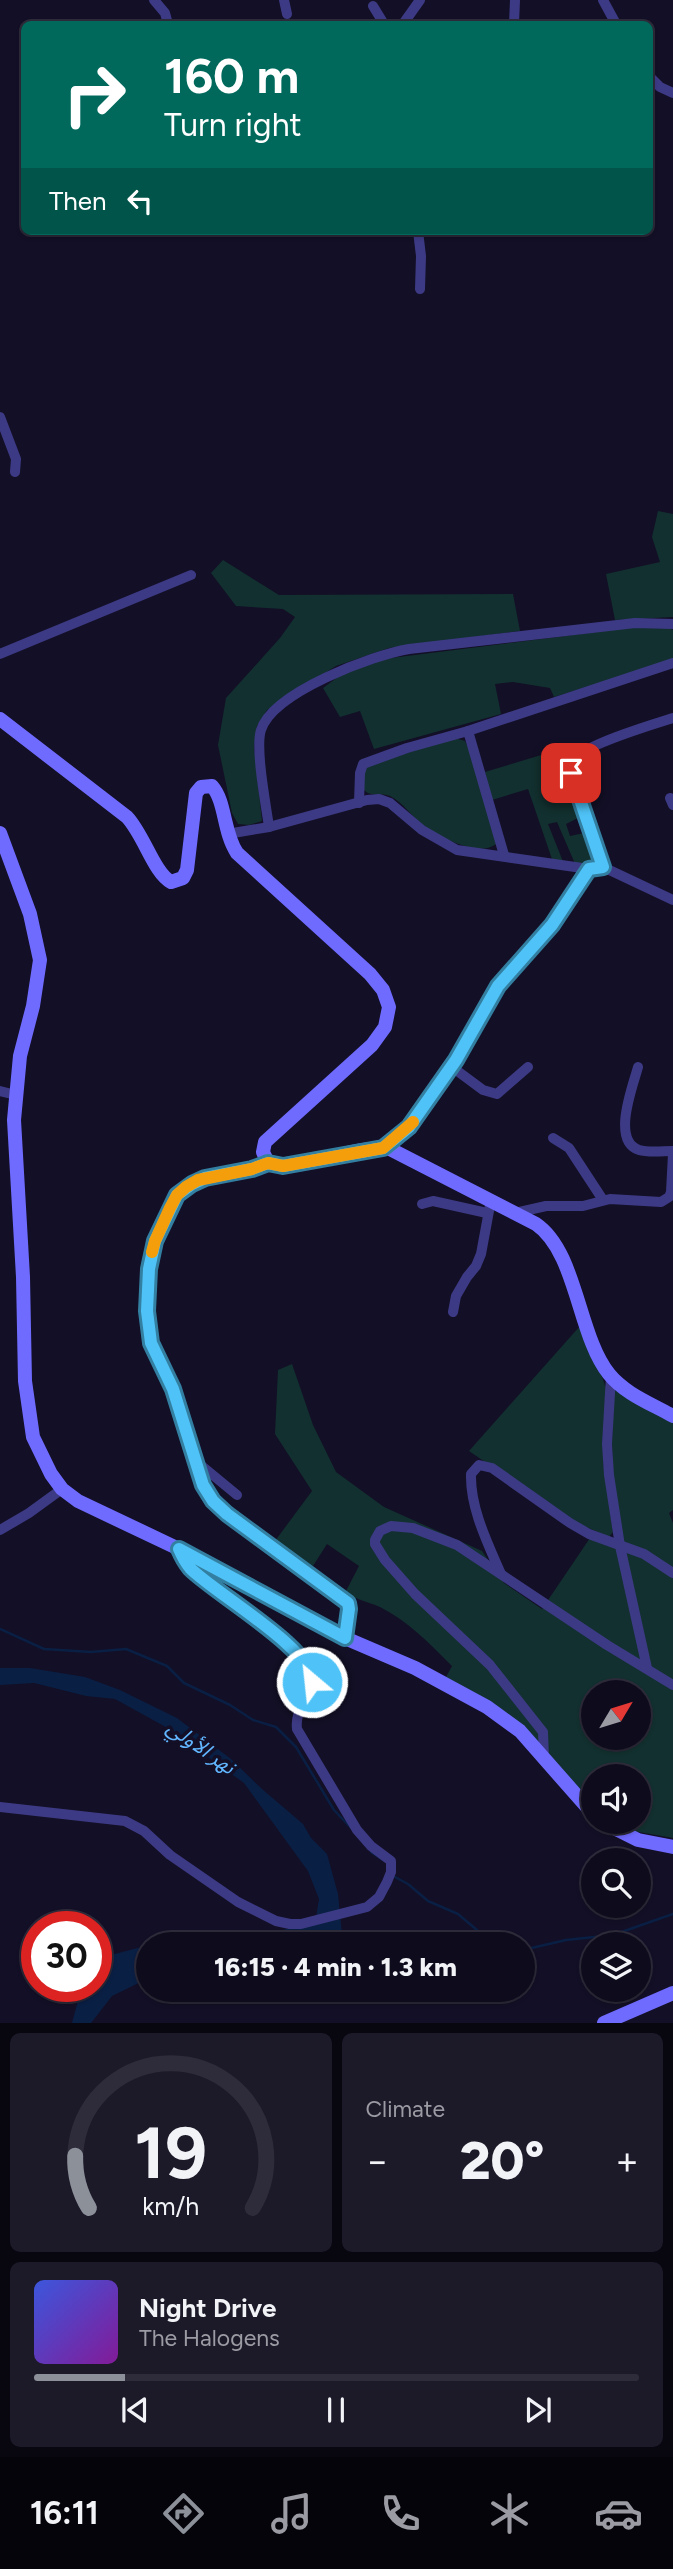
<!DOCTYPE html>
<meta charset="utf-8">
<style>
:root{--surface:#0e0b1c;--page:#1c1929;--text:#f1f3f6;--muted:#9b9ba3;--line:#2e2b3b;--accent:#8c9099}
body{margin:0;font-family:Figtree,"Noto Sans Arabic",sans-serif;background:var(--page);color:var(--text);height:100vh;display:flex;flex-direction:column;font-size:26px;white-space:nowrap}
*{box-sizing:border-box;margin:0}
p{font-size:23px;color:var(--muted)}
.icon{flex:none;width:38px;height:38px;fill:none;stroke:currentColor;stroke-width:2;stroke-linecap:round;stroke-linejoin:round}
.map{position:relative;height:2023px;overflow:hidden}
.details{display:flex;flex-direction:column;gap:10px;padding:10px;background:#08060f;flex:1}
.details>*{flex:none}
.banner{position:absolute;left:21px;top:21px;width:632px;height:214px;border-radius:10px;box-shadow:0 2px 5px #0004,0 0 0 2px var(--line);background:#00695c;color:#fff;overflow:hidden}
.needle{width:46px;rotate:52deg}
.controls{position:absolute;left:581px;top:1680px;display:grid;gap:14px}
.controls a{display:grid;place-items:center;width:70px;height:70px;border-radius:50%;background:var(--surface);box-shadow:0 2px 5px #0004,0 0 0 2px var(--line);font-size:35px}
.speed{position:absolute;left:21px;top:1911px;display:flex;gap:14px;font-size:35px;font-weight:700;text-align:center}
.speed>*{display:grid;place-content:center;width:91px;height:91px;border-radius:50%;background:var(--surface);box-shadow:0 2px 5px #0004,0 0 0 2px var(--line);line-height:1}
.speed .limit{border:10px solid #d22;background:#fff;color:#111}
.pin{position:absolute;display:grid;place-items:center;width:60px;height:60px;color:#fff;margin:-30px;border-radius:14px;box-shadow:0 4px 10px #0006}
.me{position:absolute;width:77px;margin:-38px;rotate:332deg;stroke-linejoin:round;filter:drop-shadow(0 0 5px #0008)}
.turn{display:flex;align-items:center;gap:24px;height:147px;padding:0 28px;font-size:32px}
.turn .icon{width:91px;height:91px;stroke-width:2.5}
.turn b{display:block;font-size:49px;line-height:60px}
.then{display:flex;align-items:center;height:66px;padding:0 28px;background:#0003;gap:14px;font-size:26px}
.big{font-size:52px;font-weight:800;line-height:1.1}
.details .widget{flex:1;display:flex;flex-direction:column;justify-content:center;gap:10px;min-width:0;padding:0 24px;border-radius:10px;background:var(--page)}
.details .dial{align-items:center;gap:0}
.dial svg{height:182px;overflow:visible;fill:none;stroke:var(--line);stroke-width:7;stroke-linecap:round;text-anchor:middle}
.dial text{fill:var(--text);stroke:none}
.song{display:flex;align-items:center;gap:21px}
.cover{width:84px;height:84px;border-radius:10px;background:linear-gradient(135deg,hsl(230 70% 55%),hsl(290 70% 35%))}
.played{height:7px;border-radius:4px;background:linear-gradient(90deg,var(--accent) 15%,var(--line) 15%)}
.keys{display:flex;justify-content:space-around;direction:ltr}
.heat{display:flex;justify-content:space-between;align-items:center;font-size:38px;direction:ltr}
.details .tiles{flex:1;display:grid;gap:10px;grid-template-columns:1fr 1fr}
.widget:last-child{grid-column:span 2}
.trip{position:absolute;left:136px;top:1932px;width:399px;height:70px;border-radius:35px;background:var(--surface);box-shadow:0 2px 5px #0004,0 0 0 2px var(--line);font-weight:800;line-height:70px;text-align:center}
.tabs{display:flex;height:112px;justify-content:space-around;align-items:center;background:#06040b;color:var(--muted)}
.tabs .icon{width:49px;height:49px}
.tabs .selected{color:var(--accent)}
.tabs b{font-size:32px;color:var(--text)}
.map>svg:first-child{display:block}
.green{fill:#12302f;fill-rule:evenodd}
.water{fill:#0a1f44}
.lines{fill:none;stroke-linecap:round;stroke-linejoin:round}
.stream{stroke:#0a1f44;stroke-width:2.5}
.street{stroke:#3d3a85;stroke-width:10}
.secondary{stroke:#6f6bff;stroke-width:14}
.route-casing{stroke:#337fa1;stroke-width:18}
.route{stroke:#4fc3f7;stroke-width:12}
.slow{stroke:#f59e0b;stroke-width:12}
.labels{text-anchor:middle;stroke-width:7;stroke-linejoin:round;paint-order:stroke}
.water-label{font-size:21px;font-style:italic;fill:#62b6ff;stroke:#130f26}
</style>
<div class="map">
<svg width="673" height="2023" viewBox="0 0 673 2023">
<rect width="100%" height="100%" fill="#130f26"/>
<!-- green -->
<g class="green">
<path d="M 658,511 L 673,514 L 673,617 L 615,620 L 606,574 L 660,562 L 652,537 Z"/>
<path d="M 223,560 L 279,595 L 513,594 L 520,631 L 389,648 L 336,666 L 267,710 L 257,726 L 254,747 L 262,821 L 249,825 L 238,824 L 232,813 L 218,745 L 226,698 L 280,638 L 295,617 L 283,609 L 236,606 L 211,573 Z"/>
<path d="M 667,627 L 673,630 L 673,660 L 670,661 L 554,697 L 550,688 L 513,682 L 495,684 L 501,714 L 374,749 L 360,711 L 340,717 L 323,688 L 342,674 L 383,659 L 628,628 Z"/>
<path d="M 455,738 L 465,741 L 474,761 L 496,844 C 480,858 439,837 424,826 C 412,817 403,802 390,796 C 380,792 372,798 364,790 L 363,774 L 368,764 Z"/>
<path d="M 551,752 L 578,818 L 566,824 L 570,836 L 584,833 L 594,852 L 592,863 L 585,867 L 576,866 L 557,822 L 548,824 L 564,864 L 553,862 L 528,789 L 492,800 L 485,772 Z"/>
<path d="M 580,1326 L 598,1363 L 607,1392 L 603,1460 L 613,1532 L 609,1537 L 570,1520 L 469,1451 Z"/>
<path d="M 292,1364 L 313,1425 L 336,1472 L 384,1507 L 482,1551 L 504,1583 L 542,1609 L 590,1538 L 625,1552 L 613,1476 L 612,1442 L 614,1391 L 619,1390 L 673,1423 L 673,1510 L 669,1513 L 673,1523 L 673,1838 L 633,1831 L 615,1822 L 639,1822 L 639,1776 L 593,1776 L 593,1807 L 505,1712 L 446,1677 L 452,1666 C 430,1644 408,1621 380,1607 C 367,1601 357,1601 346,1591 L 359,1566 L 327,1544 L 313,1566 L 275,1541 L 312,1491 L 275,1434 L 278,1370 ZM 593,1692 L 639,1692 L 639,1738 L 593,1738 Z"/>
</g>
<!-- water -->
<g class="water">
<path d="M 0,1668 L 30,1668 L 85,1677 L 120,1690 L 177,1718 L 231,1759 L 262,1789 L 303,1824 L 311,1838 L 327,1854 L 338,1894 L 342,1934 L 331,1944 L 150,1944 L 277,1931 L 315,1923 L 319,1899 L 308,1871 L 244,1783 L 208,1757 L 191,1741 L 115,1699 L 86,1696 L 34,1683 L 0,1685 Z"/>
<path d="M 149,1945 L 149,1978 L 112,1996 L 91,2023 L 72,2023 L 82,1986 L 96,1986 L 96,1967 L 111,1955 Z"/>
</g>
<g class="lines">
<!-- stream -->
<g class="stream">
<path d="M 0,1629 L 44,1649 L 91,1652 L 126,1649 L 167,1666 L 184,1683 L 230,1705 L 253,1720 L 276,1727 L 296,1747 L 334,1810 L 351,1828"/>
<path d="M 371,1852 L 383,1860"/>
<path d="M 395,1877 L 408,1884 L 428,1901 L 458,1914 L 484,1936 L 501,1944"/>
<path d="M 523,1950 L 566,1940 L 613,1935 L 673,1914"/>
</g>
<!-- street -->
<g class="street">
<path d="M 154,0 L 165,13 L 168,24"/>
<path d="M 284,0 L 287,14"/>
<path d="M 603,0 L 616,24"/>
<path d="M 373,6 L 384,24"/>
<path d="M 403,24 L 420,0"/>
<path d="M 514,24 L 515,0"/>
<path d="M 649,76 L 660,87 L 673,93"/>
<path d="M 418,231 L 421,256 L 420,289"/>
<path d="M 0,417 L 16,459 L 15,472"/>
<path d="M 0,654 L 191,575"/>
<path d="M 468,731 L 673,663"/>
<path d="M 670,798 L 673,805"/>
<path d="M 359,803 L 360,773 L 363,764 L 407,748 L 468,731 L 504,855"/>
<path d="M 269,827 C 266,805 255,748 261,730 C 273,692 373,655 409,649 L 635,623 L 673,624"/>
<path d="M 227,834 L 269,827 L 367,800 L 379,799 L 390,803 L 422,830 L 457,850 L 589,869 L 603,867 L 673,900"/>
<path d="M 603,867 L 573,781 C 571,774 571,766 575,759 C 584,745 654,724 673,718"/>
<path d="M 452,1067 L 483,1090 L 497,1094 L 528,1067"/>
<path d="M 638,1067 C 633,1086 611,1141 639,1150 C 649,1153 663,1151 673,1151"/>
<path d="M 0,1091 L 16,1095"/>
<path d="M 553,1138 L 569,1148 L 603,1200"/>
<path d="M 383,1148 L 402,1133 L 421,1112 L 458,1057 L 498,986 L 552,925 L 589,869"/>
<path d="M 268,1163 C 240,1176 201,1170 179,1193 C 149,1225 139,1310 154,1351 C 157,1361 165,1369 169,1379 C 174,1390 178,1402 181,1414 C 191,1446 196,1487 221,1510 L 347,1603 L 349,1609 L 345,1638"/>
<path d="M 422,1204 L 433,1201 L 487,1213"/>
<path d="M 515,1213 L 546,1206 L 583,1206 L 610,1199 L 661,1202 L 669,1197 L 671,1192 L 673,1154"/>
<path d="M 453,1312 L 456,1296 L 467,1277 L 476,1266 L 481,1254 L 491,1200"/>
<path d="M 611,1376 L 607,1444 L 609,1475 L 620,1546 L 647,1668"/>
<path d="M 197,1462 L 237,1495"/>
<path d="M 0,1530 L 29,1513 L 62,1489"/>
<path d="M 501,1574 C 488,1544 470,1508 471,1474 L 479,1465 L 492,1468 L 570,1523 L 589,1534 L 644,1554 L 673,1573"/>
<path d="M 544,1758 L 543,1732 L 490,1665 L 415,1594 L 385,1560 L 375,1544 L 375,1540 L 380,1531 L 391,1526 L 413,1528 L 457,1545 L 607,1645 L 673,1685"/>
<path d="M 0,1807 L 125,1821 L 144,1831 L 170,1855 L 238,1902 L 276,1921 L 290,1924 L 301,1924 L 367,1907 L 379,1897 L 387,1882 L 391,1872 L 391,1861 L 371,1846 L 357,1830 L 297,1729 C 294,1707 315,1691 311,1671 L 281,1638 L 192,1569 L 180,1549"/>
</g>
<!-- secondary -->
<g class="secondary">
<path d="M 0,719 L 127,817 C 144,835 154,873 171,882 L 183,878 L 187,870 L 196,793 L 201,787 L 212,786 C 226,802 223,832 237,853 L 370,974 L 383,990 L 389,1007 L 385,1027 L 372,1045 L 265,1142 L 263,1152 L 268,1163 C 295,1174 358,1143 390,1149 L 536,1224 C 577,1252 578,1336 609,1374 C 625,1394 652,1404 673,1416"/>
<path d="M 0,833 L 30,914 L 40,960 L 33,1006 L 20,1056 L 14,1120 L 23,1277 L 25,1381 L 33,1437 L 51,1474 L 62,1489 L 78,1501 L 179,1549 L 345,1638 L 415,1668 L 487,1707 L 520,1731 L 593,1814"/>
<path d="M 602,1822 L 638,1840 L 673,1847"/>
<path d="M 604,2023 L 673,1993"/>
</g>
</g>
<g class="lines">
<!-- route casing -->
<g class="route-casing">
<path id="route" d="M 312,1682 C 316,1651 213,1592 190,1568 C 185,1562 182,1556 179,1549 L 345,1638 L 349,1609 L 348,1603 L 227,1514 L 213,1501 L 203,1485 L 173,1389 L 151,1343 L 147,1311 L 149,1269 L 155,1241 L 177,1195 L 192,1184 L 205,1178 L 252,1169 L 268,1163 L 283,1166 L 383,1148 L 409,1127 L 456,1060 L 498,986 L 552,925 L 589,869 L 603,867 L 571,773"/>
</g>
<!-- route -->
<use href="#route" class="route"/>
<!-- slow -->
<path class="slow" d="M 152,1252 L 155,1241 L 170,1208 L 177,1195 L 186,1187 L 198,1180 L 252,1169 L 268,1163 L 283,1166 L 383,1148 L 413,1122"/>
</g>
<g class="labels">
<!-- water labels -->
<g class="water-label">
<text transform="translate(201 1747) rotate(35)" y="7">نهر الأولي</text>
</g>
</g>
</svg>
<div class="controls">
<a><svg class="needle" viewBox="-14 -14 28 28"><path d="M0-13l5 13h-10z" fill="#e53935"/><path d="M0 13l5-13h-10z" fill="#9b9ba3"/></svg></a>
<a><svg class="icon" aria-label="sound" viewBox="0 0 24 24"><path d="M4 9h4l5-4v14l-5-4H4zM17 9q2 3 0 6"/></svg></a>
<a><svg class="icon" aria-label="search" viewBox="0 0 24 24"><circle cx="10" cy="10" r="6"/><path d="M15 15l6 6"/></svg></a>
<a><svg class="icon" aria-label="layers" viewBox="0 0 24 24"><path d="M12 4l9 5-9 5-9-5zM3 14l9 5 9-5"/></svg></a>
</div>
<div class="speed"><div class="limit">30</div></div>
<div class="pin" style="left:571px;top:773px;background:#d93025"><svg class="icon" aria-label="arrive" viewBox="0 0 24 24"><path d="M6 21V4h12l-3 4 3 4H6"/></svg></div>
<svg class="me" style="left:312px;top:1682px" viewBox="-20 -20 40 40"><circle r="17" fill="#4fc3f7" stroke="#fff" stroke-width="3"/><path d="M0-11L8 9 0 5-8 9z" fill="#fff"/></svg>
<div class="trip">16:15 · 4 min · 1.3 km</div>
<div class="banner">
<div class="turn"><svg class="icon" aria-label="right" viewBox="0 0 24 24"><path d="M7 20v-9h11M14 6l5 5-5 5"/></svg><div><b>160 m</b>Turn right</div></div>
<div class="then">Then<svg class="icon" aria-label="left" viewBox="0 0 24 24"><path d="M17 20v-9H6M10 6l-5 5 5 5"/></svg></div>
</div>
</div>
<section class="details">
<div class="tiles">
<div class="widget dial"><svg viewBox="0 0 100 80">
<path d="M14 69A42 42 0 1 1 86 69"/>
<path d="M14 69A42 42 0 0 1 8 46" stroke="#8c9099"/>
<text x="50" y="56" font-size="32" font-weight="700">19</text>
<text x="50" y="72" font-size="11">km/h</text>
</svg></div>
<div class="widget"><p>Climate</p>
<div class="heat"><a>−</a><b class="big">20°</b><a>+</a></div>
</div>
<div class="widget">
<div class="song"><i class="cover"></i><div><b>Night Drive</b><p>The Halogens</p></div></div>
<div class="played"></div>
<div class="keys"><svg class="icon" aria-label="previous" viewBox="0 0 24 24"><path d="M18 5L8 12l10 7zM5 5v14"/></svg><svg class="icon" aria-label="pause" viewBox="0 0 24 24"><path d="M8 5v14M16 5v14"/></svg><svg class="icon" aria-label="next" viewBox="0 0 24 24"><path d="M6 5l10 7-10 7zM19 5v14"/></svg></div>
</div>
</div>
</section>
<nav class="tabs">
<b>16:11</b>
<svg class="icon selected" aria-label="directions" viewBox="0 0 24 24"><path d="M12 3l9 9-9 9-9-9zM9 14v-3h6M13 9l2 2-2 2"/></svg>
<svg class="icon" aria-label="music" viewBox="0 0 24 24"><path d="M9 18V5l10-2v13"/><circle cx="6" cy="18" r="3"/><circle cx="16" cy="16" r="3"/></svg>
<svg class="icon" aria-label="phone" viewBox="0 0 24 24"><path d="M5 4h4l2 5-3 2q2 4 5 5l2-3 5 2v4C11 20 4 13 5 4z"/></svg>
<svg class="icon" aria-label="climate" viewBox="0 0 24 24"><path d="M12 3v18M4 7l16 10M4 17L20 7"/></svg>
<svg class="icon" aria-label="car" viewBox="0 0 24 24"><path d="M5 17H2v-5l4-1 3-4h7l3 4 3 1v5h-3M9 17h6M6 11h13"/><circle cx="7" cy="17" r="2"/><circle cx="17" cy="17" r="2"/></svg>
</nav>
